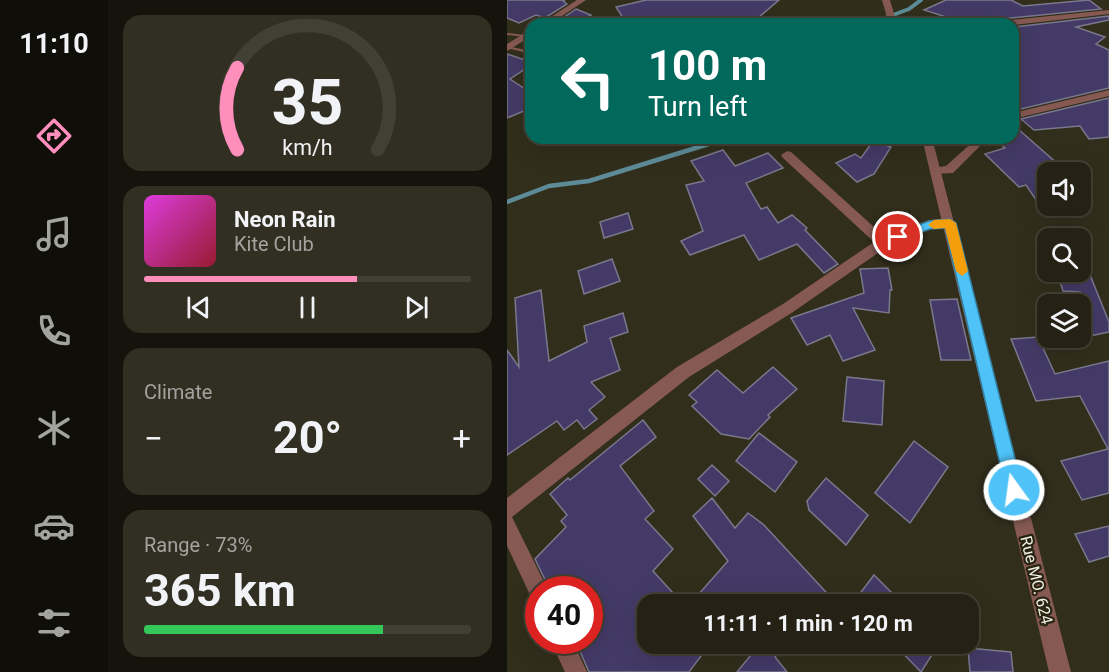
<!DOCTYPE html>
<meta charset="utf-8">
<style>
:root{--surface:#252215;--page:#312f22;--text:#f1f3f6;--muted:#a3a4a0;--line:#423f34;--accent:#fe8ebc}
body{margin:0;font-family:Roboto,sans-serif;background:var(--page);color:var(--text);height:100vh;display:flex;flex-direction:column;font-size:22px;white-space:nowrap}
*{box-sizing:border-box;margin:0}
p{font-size:20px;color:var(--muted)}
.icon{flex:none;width:33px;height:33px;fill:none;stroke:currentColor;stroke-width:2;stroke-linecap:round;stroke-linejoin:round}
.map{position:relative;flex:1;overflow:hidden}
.panel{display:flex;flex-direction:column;gap:15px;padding:15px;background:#14130c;width:399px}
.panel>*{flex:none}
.banner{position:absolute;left:18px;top:18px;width:494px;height:126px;border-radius:18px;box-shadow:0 6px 24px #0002,0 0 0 2px var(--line);background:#00695c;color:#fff;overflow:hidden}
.tools{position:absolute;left:530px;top:162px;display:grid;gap:12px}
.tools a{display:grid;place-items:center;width:54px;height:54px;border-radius:12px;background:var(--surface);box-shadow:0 6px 24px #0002,0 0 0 2px var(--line);font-size:30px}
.speed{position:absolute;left:18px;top:576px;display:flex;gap:12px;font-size:30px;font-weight:700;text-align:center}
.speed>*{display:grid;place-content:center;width:78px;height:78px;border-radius:50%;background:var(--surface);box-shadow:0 6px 24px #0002,0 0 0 2px var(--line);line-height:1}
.speed .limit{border:9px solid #d22;background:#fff;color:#111}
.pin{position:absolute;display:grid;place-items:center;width:51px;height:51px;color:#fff;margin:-26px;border:3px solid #fff;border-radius:50%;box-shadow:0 2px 6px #0007}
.me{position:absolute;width:66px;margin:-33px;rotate:346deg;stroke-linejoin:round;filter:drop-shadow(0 0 4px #0008)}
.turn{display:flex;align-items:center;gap:21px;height:126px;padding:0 24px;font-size:27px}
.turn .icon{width:78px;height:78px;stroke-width:2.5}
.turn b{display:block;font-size:42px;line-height:51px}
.big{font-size:45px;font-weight:700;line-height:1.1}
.panel .card{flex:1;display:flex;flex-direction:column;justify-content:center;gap:9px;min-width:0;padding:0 21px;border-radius:18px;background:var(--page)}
.panel .dial{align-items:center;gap:0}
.dial svg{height:156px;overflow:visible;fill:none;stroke:var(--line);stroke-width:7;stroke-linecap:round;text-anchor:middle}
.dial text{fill:var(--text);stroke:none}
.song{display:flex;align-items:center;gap:18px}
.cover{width:72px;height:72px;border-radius:9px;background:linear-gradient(135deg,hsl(300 70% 55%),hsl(350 70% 35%))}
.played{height:6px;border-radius:3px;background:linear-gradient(90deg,var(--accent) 65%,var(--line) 65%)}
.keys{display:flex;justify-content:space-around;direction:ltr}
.heat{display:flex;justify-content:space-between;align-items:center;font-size:33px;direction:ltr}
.charge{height:9px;border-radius:4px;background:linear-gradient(90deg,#34c759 73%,var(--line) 0)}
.trip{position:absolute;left:130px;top:594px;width:342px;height:60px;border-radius:18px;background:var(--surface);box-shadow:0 6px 24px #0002,0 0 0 2px var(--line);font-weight:700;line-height:60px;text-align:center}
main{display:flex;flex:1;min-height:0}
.dock{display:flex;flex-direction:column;width:108px;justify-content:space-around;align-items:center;background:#0f0e08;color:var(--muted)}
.dock .icon{width:42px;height:42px}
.dock .on{color:var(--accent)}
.dock b{font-size:27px;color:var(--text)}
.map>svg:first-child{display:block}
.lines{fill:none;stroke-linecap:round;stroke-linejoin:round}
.stream-far1{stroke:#5d8c98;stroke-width:4}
.stream{stroke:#5d8c98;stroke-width:4.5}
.building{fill:#433a67;stroke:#7a788c;stroke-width:1.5}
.service{fill:#865953;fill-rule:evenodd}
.minor{fill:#865953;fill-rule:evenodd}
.tertiary{fill:#865953;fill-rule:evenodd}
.route{fill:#4fc3f7;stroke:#337fa1;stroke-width:1.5}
.slow{fill:#f59e0b}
.labels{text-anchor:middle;stroke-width:4.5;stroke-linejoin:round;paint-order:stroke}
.street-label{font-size:16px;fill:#f2f0e5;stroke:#272412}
</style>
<main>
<nav class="dock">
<b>11:10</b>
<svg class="icon on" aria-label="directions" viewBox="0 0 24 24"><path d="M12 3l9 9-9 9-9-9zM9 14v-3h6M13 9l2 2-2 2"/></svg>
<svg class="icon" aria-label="music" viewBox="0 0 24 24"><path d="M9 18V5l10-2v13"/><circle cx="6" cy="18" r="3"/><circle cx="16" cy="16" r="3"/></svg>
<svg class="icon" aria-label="phone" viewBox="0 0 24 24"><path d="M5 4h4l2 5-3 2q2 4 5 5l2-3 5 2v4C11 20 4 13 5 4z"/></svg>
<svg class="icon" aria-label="climate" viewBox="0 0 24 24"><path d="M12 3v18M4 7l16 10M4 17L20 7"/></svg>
<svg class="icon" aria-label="car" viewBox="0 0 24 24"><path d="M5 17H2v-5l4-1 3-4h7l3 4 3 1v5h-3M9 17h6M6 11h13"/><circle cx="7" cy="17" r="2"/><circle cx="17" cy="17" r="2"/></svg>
<svg class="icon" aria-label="filters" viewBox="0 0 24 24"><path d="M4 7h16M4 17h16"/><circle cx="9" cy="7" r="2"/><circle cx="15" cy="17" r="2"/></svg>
</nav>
<section class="panel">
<div class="card dial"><svg viewBox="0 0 100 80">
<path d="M14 69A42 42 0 1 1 86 69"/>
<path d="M14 69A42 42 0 0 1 14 27" stroke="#fe8ebc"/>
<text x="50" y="56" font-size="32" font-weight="700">35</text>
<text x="50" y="72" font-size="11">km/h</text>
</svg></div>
<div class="card">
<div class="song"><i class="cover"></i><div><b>Neon Rain</b><p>Kite Club</p></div></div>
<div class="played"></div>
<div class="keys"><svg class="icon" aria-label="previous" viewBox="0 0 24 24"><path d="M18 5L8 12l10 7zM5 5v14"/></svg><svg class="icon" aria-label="pause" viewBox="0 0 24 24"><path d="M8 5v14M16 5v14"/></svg><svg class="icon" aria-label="next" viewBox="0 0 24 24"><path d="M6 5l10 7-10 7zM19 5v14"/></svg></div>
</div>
<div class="card"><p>Climate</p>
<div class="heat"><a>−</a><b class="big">20°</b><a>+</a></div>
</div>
<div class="card"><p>Range · 73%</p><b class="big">365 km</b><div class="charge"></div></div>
</section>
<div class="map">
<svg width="602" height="672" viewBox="0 0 602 672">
<rect width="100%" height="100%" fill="#312e1c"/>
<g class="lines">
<!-- stream-far1 -->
<path class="stream-far1" d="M 362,24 L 402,9 L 414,0"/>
<!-- stream -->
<path class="stream" d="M 0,202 L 42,186 L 82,181 L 221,138"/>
</g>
<!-- building -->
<g class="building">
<path d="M 0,0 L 58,0 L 56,1 L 60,4 L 38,18 L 29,15 L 12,23 L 0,18 Z"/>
<path d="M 139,0 L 272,0 L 244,24 L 120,24 L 109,7 Z"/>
<path d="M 439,0 L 504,0 L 516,6 L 582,0 L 594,9 L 493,19 L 488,22 L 470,24 L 461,24 L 417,10 Z"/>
<path d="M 69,9 L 84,15 L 68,24 L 50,22 Z"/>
<path d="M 602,16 L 602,20 L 569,27 L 598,37 L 589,44 L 602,50 L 602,88 L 514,109 L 506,103 L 506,27 Z"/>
<path d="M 0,54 L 24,62 L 24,65 L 3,79 L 24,93 L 24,108 L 0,118 Z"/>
<path d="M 602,98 L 602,137 L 582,139 L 573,126 L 527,130 L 514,119 Z"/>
<path d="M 511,129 L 560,172 L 540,172 L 540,216 L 519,185 L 512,187 L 478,154 L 498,148 L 492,143 L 498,138 L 506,138 L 506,133 Z"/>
<path d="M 366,141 L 384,147 L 367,174 L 350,182 L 329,163 L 348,154 L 354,158 Z"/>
<path d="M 216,150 L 228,166 L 261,153 L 276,168 L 239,183 L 254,209 L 260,207 L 271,223 L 285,215 L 300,228 L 298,230 L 331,264 L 317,273 L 290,244 L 252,260 L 237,235 L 183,255 L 174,241 L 196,231 L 179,185 L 197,181 L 184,161 Z"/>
<path d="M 121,213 L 126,229 L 97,238 L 93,222 Z"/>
<path d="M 573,250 L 602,322 L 602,332 L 573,338 L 573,292 L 556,291 L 550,272 L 573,272 Z"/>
<path d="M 105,259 L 113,281 L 77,294 L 71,271 Z"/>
<path d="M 381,268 L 385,290 L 383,290 L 382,313 L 346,308 L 368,350 L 336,361 L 323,335 L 300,345 L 284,318 L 357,293 L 353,269 Z"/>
<path d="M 34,290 L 42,361 L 80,342 L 77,326 L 116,313 L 121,332 L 103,338 L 113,370 L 84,382 L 98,397 L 82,410 L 90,419 L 77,429 L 70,420 L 57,430 L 50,421 L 0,455 L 0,350 L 12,367 L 8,298 Z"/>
<path d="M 450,299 L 464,360 L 434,360 L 423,300 Z"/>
<path d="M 531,337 L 548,374 L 602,361 L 602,493 L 575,500 L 554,461 L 601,449 L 573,396 L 529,401 L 504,339 Z"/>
<path d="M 266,367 L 290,389 L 261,415 L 263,417 L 242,439 L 214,434 L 185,406 L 190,402 L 182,395 L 210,370 L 236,393 Z"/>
<path d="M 340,377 L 377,381 L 375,425 L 336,421 Z"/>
<path d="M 136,420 L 149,437 L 113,466 L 147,511 L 138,519 L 166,549 L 146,571 L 176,604 L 141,604 L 141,644 L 203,644 L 182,672 L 82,672 L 68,640 L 82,640 L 82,590 L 43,590 L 28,559 L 59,527 L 54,521 L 60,515 L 43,494 L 61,478 L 63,480 Z"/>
<path d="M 252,433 L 290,462 L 268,492 L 229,461 Z"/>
<path d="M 407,441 L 441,467 L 403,523 L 368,493 Z"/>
<path d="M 205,465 L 222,481 L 208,496 L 191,479 Z"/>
<path d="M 319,478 L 361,515 L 339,545 L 302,510 L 300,501 Z"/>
<path d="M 205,498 L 228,528 L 241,513 L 257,525 L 330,604 L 183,604 L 221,561 L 186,516 Z"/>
<path d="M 602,526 L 602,556 L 582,562 L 568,534 Z"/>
<path d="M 367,575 L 396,604 L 345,604 Z"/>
<path d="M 253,644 L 280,644 L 268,657 L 280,672 L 230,672 Z"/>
<path d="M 387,644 L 432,644 L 414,672 Z"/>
<path d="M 461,648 L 504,652 L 506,672 L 463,672 Z"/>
</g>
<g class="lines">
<!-- service -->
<g class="service">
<path d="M 0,33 L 18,35 L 20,36 L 18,37 L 0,35 Z"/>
<path d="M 0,46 L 24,51 L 24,54 L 0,48 Z"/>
</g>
<!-- minor -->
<g class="minor">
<path d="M 70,0 L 79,0 L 43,24 L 33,24 Z"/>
<path d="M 602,10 L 602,14 L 506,25 L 489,24 L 493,21 Z"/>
<path d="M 24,29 L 24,36 L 0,51 L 0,44 Z"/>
<path d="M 602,90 L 602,96 L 506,119 L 506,113 Z"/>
<path d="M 470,138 L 481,138 L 446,173 L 425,174 L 425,168 L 439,166 Z"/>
<path d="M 280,151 L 284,152 L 378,237 L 422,220 L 443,218 L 449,223 L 447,226 L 423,229 L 381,246 L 286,312 L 182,377 L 5,517 L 41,590 L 32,590 L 32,602 L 25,599 L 0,546 L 0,498 L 170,367 L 276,304 L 367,242 L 276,158 L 274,155 Z"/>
<path d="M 43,640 L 65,640 L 80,672 L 58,672 Z"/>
</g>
<!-- tertiary -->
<g class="tertiary">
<path d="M 375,0 L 383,0 L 390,24 L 382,24 Z"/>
<path d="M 415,138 L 425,138 L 564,672 L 542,672 Z"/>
</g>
</g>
<!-- route -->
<path class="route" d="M 443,219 L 449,223 L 516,490 L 513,496 L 507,499 L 502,496 L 499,490 L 438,228 L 423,229 L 391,241 L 385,237 L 387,234 L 422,221 Z"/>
<!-- slow -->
<path class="slow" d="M 443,219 L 449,223 L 461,271 L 455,276 L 449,271 L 438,228 L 427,229 L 421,225 L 427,220 Z"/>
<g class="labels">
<!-- street labels -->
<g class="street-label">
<text transform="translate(530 580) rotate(76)" y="6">Rue MO. 624</text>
</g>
</g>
</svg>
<div class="tools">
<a><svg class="icon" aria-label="sound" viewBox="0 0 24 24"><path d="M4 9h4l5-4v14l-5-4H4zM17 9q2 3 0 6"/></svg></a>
<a><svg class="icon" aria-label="search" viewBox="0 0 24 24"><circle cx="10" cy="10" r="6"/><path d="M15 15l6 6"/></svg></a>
<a><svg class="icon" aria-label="layers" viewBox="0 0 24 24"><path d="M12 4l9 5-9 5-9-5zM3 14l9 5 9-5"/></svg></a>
</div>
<div class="speed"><div class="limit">40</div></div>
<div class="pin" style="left:391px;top:237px;background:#d93025"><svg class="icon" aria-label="arrive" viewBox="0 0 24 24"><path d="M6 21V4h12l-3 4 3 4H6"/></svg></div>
<svg class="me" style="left:507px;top:490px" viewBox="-20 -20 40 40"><circle r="17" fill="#4fc3f7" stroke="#fff" stroke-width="3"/><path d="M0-11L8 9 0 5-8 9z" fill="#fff"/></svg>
<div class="trip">11:11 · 1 min · 120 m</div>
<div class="banner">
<div class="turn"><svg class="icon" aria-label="left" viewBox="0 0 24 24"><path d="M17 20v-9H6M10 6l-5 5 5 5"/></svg><div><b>100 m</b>Turn left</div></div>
</div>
</div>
</main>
